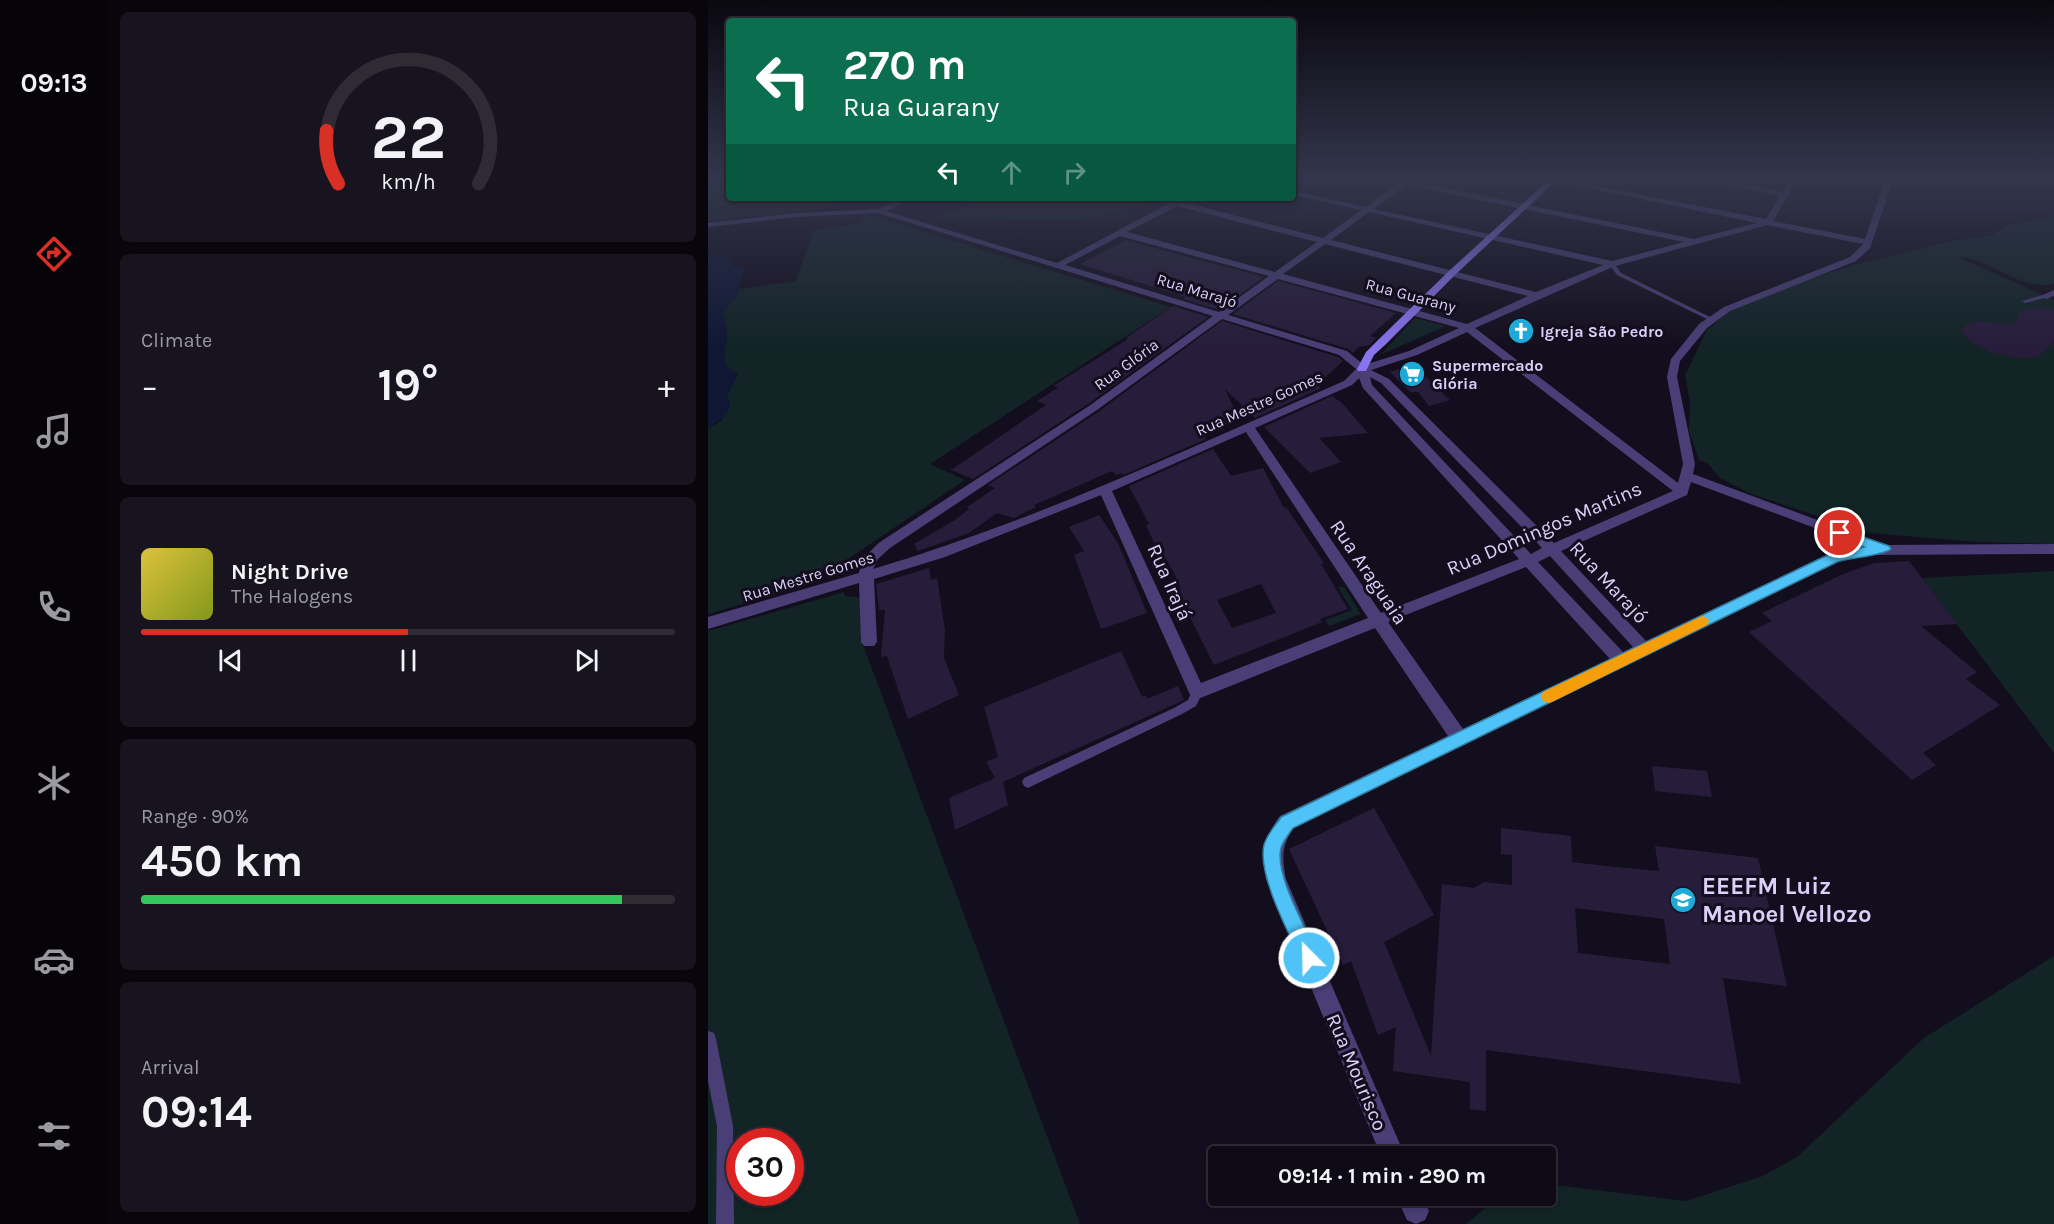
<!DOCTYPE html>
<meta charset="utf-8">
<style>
:root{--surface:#0e0a16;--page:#17131f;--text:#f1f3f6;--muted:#9b9aa1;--line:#2e2b35;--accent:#d93025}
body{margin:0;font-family:Karla,sans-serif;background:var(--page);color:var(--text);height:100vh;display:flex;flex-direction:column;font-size:22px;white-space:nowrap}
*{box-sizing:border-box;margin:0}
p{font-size:20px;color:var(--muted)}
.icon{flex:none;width:33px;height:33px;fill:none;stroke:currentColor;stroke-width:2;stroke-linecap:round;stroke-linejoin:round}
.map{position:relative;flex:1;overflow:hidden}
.sheet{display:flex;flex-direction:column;gap:12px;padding:12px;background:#08060c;width:600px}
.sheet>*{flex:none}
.hud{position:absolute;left:18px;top:18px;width:570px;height:183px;border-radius:6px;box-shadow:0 3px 9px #0003,0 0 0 2px var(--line);background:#0b6e4f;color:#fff;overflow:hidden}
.speed{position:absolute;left:18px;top:1128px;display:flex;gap:12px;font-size:30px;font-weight:700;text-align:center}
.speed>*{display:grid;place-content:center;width:78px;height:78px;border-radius:50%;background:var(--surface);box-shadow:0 3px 9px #0003,0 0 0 2px var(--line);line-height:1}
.speed .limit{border:9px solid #d22;background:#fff;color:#111}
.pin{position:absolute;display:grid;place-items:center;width:51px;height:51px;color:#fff;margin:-26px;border:3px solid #fff;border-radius:50%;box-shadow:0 2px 6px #0007}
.me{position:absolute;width:66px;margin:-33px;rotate:337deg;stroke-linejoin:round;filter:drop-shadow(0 0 4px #0008)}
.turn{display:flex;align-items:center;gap:21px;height:126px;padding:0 18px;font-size:27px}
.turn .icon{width:78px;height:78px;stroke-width:2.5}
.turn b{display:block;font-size:42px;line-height:51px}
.lanes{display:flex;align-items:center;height:57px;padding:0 18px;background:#0003;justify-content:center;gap:30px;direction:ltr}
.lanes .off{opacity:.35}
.big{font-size:45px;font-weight:700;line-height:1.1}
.sheet .card{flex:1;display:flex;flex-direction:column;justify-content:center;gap:9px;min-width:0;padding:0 21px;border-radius:9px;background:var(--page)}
.sheet .dial{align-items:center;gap:0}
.dial svg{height:156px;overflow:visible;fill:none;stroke:var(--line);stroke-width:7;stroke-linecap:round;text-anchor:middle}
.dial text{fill:var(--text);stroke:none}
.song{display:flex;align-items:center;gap:18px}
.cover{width:72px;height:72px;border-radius:9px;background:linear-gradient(135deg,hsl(50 70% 55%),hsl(70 70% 35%))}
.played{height:6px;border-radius:3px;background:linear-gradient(90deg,var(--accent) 50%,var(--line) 50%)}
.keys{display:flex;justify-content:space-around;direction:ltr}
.heat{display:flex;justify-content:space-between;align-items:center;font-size:33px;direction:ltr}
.charge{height:9px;border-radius:4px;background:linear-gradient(90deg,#34c759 90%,var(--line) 0)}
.trip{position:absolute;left:500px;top:1146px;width:348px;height:60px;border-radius:6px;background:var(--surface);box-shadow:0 3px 9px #0003,0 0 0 2px var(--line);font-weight:700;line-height:60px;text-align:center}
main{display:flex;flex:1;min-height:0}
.tab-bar{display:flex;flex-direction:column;width:108px;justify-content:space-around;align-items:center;background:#060409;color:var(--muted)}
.tab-bar .icon{width:42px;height:42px}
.tab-bar .current{color:var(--accent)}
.tab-bar b{font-size:27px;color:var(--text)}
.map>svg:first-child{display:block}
.green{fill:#122426;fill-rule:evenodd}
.water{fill:#0f1735}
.building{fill:#271d3b;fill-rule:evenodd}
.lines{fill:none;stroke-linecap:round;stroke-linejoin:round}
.lane{fill:#493f76;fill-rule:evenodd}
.street{fill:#493f76;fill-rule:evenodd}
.secondary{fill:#8874ec;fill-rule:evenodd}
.route{fill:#4fc3f7;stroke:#337fa1;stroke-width:1.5}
.slow{fill:#f59e0b}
.labels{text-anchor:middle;stroke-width:6;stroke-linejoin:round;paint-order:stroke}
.far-street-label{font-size:16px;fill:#dbd0f9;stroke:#130e1d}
.far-poi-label{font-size:16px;font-weight:bold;fill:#dbd0f9;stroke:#130e1d;text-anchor:start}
.street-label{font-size:20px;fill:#dbd0f9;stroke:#130e1d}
.near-poi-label{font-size:24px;font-weight:bold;fill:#dbd0f9;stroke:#130e1d;text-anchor:start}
</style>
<main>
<nav class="tab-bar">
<b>09:13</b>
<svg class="icon current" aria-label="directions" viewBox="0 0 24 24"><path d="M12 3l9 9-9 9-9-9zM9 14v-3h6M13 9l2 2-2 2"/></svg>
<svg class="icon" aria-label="music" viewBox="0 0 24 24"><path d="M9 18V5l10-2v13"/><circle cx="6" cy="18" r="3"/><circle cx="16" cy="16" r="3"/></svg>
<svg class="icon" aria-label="phone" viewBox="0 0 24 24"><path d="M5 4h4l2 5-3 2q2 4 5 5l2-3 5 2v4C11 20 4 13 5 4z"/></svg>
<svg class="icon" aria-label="climate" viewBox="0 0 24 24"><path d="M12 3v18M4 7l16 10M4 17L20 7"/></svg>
<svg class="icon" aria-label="car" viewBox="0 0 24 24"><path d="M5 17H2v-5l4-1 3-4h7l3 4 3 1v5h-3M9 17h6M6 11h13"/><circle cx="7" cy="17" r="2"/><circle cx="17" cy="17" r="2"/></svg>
<svg class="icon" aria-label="filters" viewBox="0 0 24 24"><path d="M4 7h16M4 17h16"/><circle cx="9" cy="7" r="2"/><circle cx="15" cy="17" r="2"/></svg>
</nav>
<section class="sheet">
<div class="card dial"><svg viewBox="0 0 100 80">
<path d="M14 69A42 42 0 1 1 86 69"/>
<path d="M14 69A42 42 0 0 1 8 42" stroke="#d93025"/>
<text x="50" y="56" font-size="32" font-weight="700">22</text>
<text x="50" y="72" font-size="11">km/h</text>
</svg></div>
<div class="card"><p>Climate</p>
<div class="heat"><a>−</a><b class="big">19°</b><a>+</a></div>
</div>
<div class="card">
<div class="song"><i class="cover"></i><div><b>Night Drive</b><p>The Halogens</p></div></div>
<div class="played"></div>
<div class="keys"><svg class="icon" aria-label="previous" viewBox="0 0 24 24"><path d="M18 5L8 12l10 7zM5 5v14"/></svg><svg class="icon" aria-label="pause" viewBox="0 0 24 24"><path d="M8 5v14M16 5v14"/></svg><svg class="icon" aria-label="next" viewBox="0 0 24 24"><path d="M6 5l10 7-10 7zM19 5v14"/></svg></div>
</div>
<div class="card"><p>Range · 90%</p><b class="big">450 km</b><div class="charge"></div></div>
<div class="card"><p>Arrival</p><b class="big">09:14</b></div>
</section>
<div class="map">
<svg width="1346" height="1224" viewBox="0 0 1346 1224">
<rect width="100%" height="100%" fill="#130e1d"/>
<!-- green -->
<g class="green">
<path d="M 13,177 L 21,177 L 21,198 L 39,198 L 0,212 L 0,184 Z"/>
<path d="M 44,198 L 143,198 L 111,209 L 0,221 L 0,214 Z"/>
<path d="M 293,198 L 447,198 L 442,204 L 366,220 L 232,217 L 266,203 Z"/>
<path d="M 156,214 L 463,307 L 222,464 L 257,480 L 103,584 L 0,614 L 0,429 L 14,420 L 22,404 L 19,395 L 30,374 C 11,366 16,353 19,337 C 20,330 16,320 15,312 L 28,297 L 31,289 L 88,281 L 106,230 L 154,223 Z"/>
<path d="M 1346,217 L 1346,283 C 1315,294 1279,256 1250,257 L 1346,300 L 1346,544 L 1269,542 L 1161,533 L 1043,494 L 1012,478 L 999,463 L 991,460 L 981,431 L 982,403 L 977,375 L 999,330 L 1027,306 L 1061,292 L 1149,264 L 1245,241 L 1285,235 L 1301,225 Z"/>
<path d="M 707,318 L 738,326 L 672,355 Z"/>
<path d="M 1346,571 L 1346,753 L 1214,578 Z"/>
<path d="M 630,587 L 636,587 L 653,614 L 621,626 L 617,620 L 644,610 Z"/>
<path d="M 136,592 L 137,596 L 156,598 L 157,625 L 152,637 L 372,1224 L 0,1224 L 0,631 ZM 32,1142 L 82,1142 L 82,1192 L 32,1192 Z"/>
<path d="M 1346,956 L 1346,1224 L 758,1224 L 792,1196 L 837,1196 L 837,1184 L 978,1201 L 1055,1176 L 1089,1157 L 1216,1038 Z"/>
</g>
<!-- water -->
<path class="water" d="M 0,254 L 17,257 L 27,267 L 38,268 L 28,297 L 15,312 C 16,320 20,330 19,337 C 16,353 11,366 30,374 L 19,395 C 27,417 13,417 0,429 Z"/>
<!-- building -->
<g class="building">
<path d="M 418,240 L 435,245 L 556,277 L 511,310 L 475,299 L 478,297 L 372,264 Z"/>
<path d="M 570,281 L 688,313 L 662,336 L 668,338 L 662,345 L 651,347 L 645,353 L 640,349 L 525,314 Z"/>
<path d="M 465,306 L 500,317 L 380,404 L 265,479 L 243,470 L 338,405 L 329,401 L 351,387 L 345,386 L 420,339 L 418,338 Z"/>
<path d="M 1325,308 L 1346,309 L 1346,341 L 1331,357 L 1309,358 L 1282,352 L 1261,341 L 1253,329 L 1260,324 L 1271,321 L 1306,325 L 1311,313 Z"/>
<path d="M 514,321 L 630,357 L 635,361 L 609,385 L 613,388 L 547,418 L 517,389 L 531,419 L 498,433 L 500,435 L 497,437 L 498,439 L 415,475 L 414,473 L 408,475 L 404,471 L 326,505 L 328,507 L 306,518 L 289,513 L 261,533 L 210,551 L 206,544 L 247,520 L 261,509 L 259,507 L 287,488 L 280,485 L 390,412 Z"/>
<path d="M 705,365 L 742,400 L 721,406 L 710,392 L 702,392 L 682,372 Z"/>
<path d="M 624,396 L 634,403 L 660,433 L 611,438 L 633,462 L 602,473 L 556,427 Z"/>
<path d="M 505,449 L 523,476 L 555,468 L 576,508 L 578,507 L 616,563 L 613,564 L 640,609 L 612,619 L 614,622 L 506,665 L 478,609 L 475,610 L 467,592 L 473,590 L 467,575 L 449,542 L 446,543 L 438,525 L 441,524 L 421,486 ZM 553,584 L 568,613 L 524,628 L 509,600 Z"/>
<path d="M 391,515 L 410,543 L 439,613 L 393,629 L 366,555 L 376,551 L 361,527 Z"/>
<path d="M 1201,561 L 1249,624 L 1213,626 L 1269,672 L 1258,679 L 1292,705 L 1215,753 L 1228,765 L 1204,780 L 1041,632 L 1064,621 L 1054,613 L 1133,575 L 1166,563 Z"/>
<path d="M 221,568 L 223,580 L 229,578 L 237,630 L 236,658 L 251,695 L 200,719 L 179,656 L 173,657 L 177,610 L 171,610 L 168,584 Z"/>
<path d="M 413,651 L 434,697 L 438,695 L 439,699 L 470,686 L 476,700 L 295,782 L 300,805 L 247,830 L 241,798 L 287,778 L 278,762 L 290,757 L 276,707 Z"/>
<path d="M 944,766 L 999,771 L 1004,797 L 947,791 Z"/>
<path d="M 666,808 L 726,915 L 676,942 L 723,1056 L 734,884 L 766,888 L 776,882 L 804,885 L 804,855 L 793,854 L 793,828 L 863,836 L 864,862 L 907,867 L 951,871 L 947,846 L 1050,858 L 1079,986 L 1015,978 L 1033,1084 L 778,1050 L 778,1111 L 762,1109 L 762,1082 L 685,1071 L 688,1027 L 670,1035 L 643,961 L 635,965 L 581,849 ZM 867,908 L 956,919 L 962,964 L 870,953 Z"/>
</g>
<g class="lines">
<!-- lane -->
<g class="lane">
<path d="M 902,263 L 906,263 L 913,273 L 1006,319 L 1001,320 L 909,275 L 901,264 Z"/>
<path d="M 1338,294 L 1341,296 L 1340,297 L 1317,303 L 1314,301 Z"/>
<path d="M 489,687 L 493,689 L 495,692 L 488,706 L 474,714 L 324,786 L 320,788 L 316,786 L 314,782 L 316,778 L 466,708 L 480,700 L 485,689 Z"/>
<path d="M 0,1031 L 6,1033 L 8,1039 L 25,1126 L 26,1224 L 8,1224 L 9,1126 L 0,1081 Z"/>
</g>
<!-- street -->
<g class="street">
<path d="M 668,177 L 695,180 L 707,177 L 703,181 L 986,239 L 1049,223 L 826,177 L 843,177 L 1058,219 L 1072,196 L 978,177 L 996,177 L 1075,192 L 1084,177 L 1091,177 L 1065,221 L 1157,239 L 1178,177 L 1186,177 L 1162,248 L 1148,261 L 1022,311 L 999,328 L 972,361 L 969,377 L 987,464 L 985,474 L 1177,545 L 1346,544 L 1346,554 L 1160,555 L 1129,562 L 586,828 C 573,845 574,859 578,879 L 697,1156 L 673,1156 L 558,879 C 554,855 557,836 572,816 L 740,736 L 667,628 L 495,697 L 489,699 L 483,697 L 393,495 L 237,557 L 166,579 L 169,642 L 166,646 L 156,646 L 153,642 L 151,583 L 0,629 L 0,617 L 151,573 C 152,560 163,550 172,542 L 381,406 L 505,316 L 170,213 L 88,217 L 0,227 L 0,223 L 88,213 L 169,209 L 196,198 L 207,198 L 178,211 L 349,263 L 471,198 L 478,198 L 475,202 L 615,238 L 653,210 L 585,195 L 585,191 L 658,207 L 691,183 ZM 698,185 L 976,242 L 904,261 L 666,209 ZM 469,206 L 609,242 L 567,272 L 419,232 ZM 661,212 L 895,265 L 828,292 L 623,240 ZM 1059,225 L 1155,244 L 1142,257 L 1016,307 L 991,324 L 963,359 L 959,377 L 975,464 L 970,483 L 767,328 L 907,266 ZM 412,236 L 561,276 L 511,312 L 357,265 ZM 617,244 L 820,296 L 759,324 L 575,274 ZM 570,279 L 751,328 L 701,351 L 656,365 L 639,351 L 520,315 ZM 514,319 L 631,355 L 648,369 L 636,381 C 482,448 327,521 165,569 L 170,559 L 182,548 L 389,410 ZM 759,332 L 965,491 L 846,543 L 681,379 L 663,370 L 709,355 ZM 662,377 L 673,383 L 834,548 L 823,554 L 664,385 ZM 651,378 L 655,388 L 811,559 L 673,613 L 547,428 L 644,385 ZM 538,432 L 660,618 L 493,683 L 404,491 ZM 983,482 L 1155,546 L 1120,554 L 938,641 L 853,551 L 979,495 ZM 842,556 L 925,647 L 915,652 L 830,562 ZM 818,567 L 902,659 L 755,729 L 680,622 Z"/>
<path d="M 1251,177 L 1268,177 L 1279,181 L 1275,183 Z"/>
<path d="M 1346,290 L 1346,296 L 1338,299 L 1333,296 Z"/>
<path d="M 688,1196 L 714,1196 L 721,1211 L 717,1220 L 708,1224 L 699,1220 Z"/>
</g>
<!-- secondary -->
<path class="secondary" d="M 844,177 L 852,177 L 748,274 L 677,345 L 666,355 L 658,371 L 650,371 L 649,369 L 658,352 L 669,341 L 742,270 Z"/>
</g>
<!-- sky -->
<linearGradient id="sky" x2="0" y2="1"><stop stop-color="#0a0810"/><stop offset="0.51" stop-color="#33364c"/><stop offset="1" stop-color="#33364c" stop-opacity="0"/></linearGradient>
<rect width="1346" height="349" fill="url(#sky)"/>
<!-- route -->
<path class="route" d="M 1132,529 L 1181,546 L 1183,549 C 1178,555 1141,558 1129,562 L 585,828 C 581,834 575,841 573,848 C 566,875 600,931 611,958 L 608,964 L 601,967 L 595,964 C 582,935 549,875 556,845 C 559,834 568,825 573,817 L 1120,555 L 1156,547 L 1128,536 L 1126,533 L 1128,530 Z"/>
<!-- slow -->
<path class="slow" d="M 994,616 L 999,618 L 1001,621 L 999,625 L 846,701 L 841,703 L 835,701 L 833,697 L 835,692 Z"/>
<!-- icons -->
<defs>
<g id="church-disc" transform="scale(1.35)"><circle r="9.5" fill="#1daad8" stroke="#130e1d"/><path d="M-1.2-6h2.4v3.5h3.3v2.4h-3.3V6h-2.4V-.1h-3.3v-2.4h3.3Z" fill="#fff"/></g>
<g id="supermarket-disc" transform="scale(1.35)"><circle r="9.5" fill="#1daad8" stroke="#130e1d"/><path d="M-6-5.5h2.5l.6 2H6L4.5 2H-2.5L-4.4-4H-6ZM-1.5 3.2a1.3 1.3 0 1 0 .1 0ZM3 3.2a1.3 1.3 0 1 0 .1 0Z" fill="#fff"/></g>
<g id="school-disc" transform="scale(1.35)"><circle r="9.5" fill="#1daad8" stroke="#130e1d"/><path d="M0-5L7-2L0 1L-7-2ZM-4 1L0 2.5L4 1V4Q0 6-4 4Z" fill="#fff"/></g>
</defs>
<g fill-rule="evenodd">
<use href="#church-disc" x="813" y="331"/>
<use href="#supermarket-disc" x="704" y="374"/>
<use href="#school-disc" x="975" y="900"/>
</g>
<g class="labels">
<!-- far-street labels -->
<g class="far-street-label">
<text transform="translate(489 290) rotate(17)" y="6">Rua Marajó</text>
<text transform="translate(703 295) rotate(15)" y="6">Rua Guarany</text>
<text transform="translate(418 364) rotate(-36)" y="6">Rua Glória</text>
<text transform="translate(551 403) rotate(-24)" y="6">Rua Mestre Gomes</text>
<text transform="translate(100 576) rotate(-17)" y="6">Rua Mestre Gomes</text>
</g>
<!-- far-poi labels -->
<g class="far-poi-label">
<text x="832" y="337">Igreja São Pedro</text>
<text x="724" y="371">Supermercado<tspan x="724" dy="18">Glória</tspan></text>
</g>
<!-- street labels -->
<g class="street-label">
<text transform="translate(836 528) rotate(-23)" y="7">Rua Domingos Martins</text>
<text transform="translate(661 572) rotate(56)" y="7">Rua Araguaia</text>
<text transform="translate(462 582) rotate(66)" y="7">Rua Irajá</text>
<text transform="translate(901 582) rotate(47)" y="7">Rua Marajó</text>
<text transform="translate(649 1072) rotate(67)" y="7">Rua Mourisco</text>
</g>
<!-- near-poi labels -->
<g class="near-poi-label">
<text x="994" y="894">EEEFM Luiz<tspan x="994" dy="28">Manoel Vellozo</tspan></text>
</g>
</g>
</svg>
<div class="speed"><div class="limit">30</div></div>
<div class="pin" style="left:1132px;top:533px;background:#d93025"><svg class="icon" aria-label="arrive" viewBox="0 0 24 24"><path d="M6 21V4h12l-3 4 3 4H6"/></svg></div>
<svg class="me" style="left:601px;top:958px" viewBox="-20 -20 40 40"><circle r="17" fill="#4fc3f7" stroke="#fff" stroke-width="3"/><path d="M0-11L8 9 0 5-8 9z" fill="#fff"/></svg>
<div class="trip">09:14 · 1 min · 290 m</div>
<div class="hud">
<div class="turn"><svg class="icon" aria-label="left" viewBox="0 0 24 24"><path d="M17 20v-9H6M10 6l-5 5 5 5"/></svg><div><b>270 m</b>Rua Guarany</div></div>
<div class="lanes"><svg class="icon" aria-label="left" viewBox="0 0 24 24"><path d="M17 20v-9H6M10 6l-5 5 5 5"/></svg><svg class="icon off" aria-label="ahead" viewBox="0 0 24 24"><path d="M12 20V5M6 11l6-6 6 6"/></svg><svg class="icon off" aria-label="right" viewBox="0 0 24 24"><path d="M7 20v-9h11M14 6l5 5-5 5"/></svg></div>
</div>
</div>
</main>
